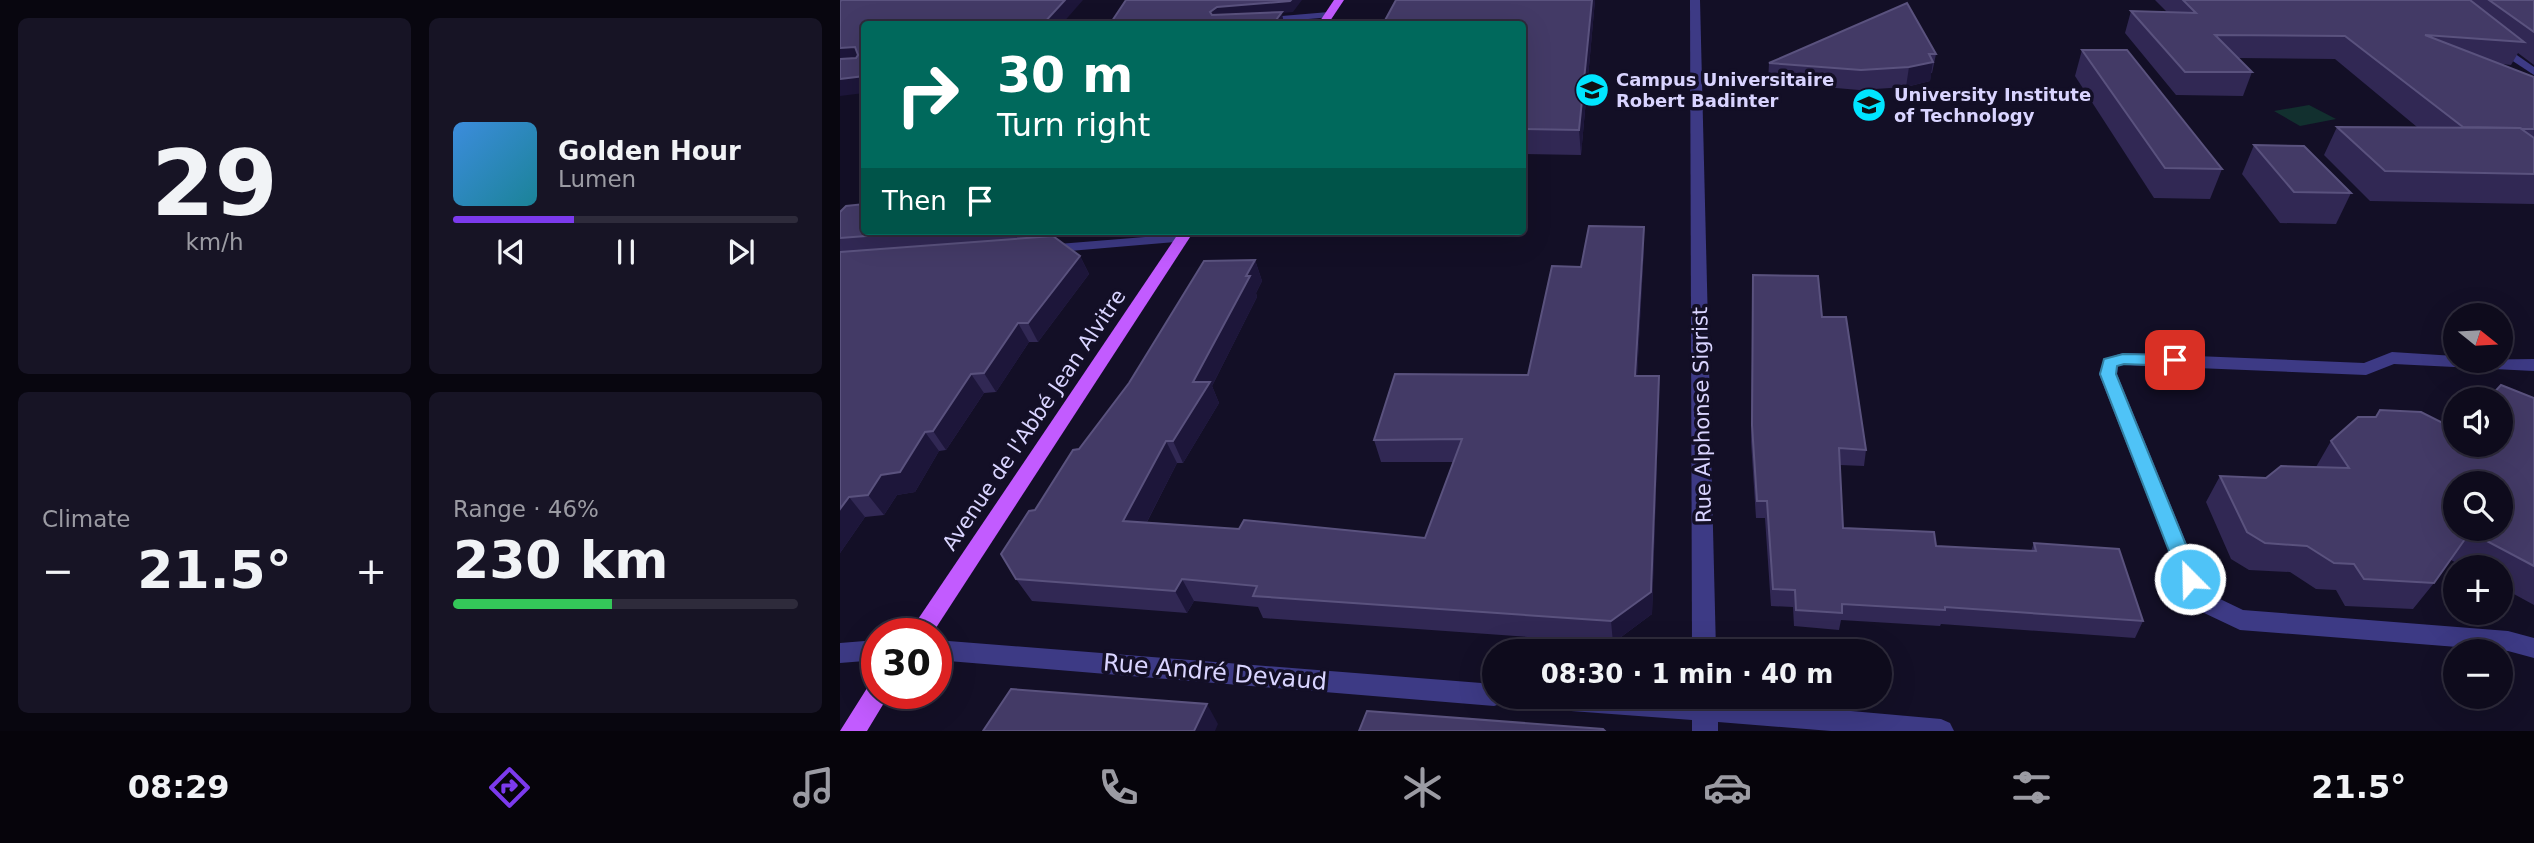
<!DOCTYPE html>
<meta charset="utf-8">
<style>
:root{--surface:#0e0b1c;--page:#171425;--text:#f1f3f6;--muted:#9b9ba3;--line:#2e2b3b;--accent:#7c3aed}
body{margin:0;font-family:"DejaVu Sans",sans-serif;background:var(--page);color:var(--text);height:100vh;display:flex;flex-direction:column;font-size:26px;white-space:nowrap}
*{box-sizing:border-box;margin:0}
p{font-size:23px;color:var(--muted)}
.icon{flex:none;width:38px;height:38px;fill:none;stroke:currentColor;stroke-width:2;stroke-linecap:round;stroke-linejoin:round}
.map{position:relative;flex:1;overflow:hidden}
.panel{display:flex;flex-direction:column;gap:18px;padding:18px;background:#08060f;width:840px}
.panel>*{flex:none}
.guide{position:absolute;left:21px;top:21px;width:665px;height:214px;border-radius:7px;box-shadow:0 7px 28px #0002,0 0 0 2px var(--line);background:#00695c;color:#fff;overflow:hidden}
.needle{width:46px;rotate:108deg}
.buttons{position:absolute;left:1603px;top:303px;display:grid;gap:14px}
.buttons a{display:grid;place-items:center;width:70px;height:70px;border-radius:50%;background:var(--surface);box-shadow:0 7px 28px #0002,0 0 0 2px var(--line);font-size:35px}
.speed{position:absolute;left:21px;top:618px;display:flex;gap:14px;font-size:35px;font-weight:700;text-align:center}
.speed>*{display:grid;place-content:center;width:91px;height:91px;border-radius:50%;background:var(--surface);box-shadow:0 7px 28px #0002,0 0 0 2px var(--line);line-height:1}
.speed .limit{border:10px solid #d22;background:#fff;color:#111}
.pin{position:absolute;display:grid;place-items:center;width:60px;height:60px;color:#fff;margin:-30px;border-radius:14px;box-shadow:0 4px 10px #0006}
.me{position:absolute;width:77px;margin:-38px;rotate:337deg;stroke-linejoin:round;filter:drop-shadow(0 0 5px #0008)}
.turn{display:flex;align-items:center;gap:24px;height:147px;padding:0 21px;font-size:32px}
.turn .icon{width:91px;height:91px;stroke-width:2.5}
.turn b{display:block;font-size:49px;line-height:60px}
.then{display:flex;align-items:center;height:66px;padding:0 21px;background:#0003;gap:14px;font-size:26px}
.big{font-size:52px;font-weight:700;line-height:1.1}
.panel .tile{flex:1;display:flex;flex-direction:column;justify-content:center;gap:10px;min-width:0;padding:0 24px;border-radius:10px;background:var(--page)}
.panel .dial{align-items:center;gap:0}
.dial b{font-size:91px;line-height:1}
.song{display:flex;align-items:center;gap:21px}
.cover{width:84px;height:84px;border-radius:10px;background:linear-gradient(135deg,hsl(210 70% 55%),hsl(190 70% 35%))}
.played{height:7px;border-radius:4px;background:linear-gradient(90deg,var(--accent) 35%,var(--line) 35%)}
.keys{display:flex;justify-content:space-around;direction:ltr}
.heat{display:flex;justify-content:space-between;align-items:center;font-size:38px;direction:ltr}
.charge{height:10px;border-radius:5px;background:linear-gradient(90deg,#34c759 46%,var(--line) 0)}
.panel .tiles{flex:1;display:grid;gap:18px;grid-template-columns:repeat(2,1fr)}
.trip{position:absolute;left:642px;top:639px;width:410px;height:70px;border-radius:35px;background:var(--surface);box-shadow:0 7px 28px #0002,0 0 0 2px var(--line);font-weight:700;line-height:70px;text-align:center}
.dock{display:flex;height:112px;justify-content:space-around;align-items:center;background:#06040b;color:var(--muted)}
.dock .icon{width:49px;height:49px}
.dock .current{color:var(--accent)}
.dock b{font-size:32px;color:var(--text)}
main{display:flex;flex:1;min-height:0}
.map>svg:first-child{display:block}
.green{fill:#12302f}
.lines{fill:none;stroke-linecap:round;stroke-linejoin:round}
.street{fill:#3d3a85;fill-rule:evenodd}
.primary{fill:#c25bff;fill-rule:evenodd}
.wall{fill:#312854}
.shaded-wall{fill:#1d163a}
.building{fill:#433a66;stroke:#5a527e;stroke-width:2;fill-rule:evenodd}
.route{fill:#4fc3f7;stroke:#337fa1;stroke-width:2}
.labels{text-anchor:middle;stroke-width:7;stroke-linejoin:round;paint-order:stroke}
.far-poi-label{font-size:18px;font-weight:bold;fill:#d9d4ff;stroke:#130f26;text-anchor:start}
.street-label{font-size:21px;fill:#d9d4ff;stroke:#130f26}
.near-street-label{font-size:24px;fill:#d9d4ff;stroke:#130f26}
</style>
<main>
<section class="panel">
<div class="tiles">
<div class="tile dial"><b>29</b><p>km/h</p></div>
<div class="tile">
<div class="song"><i class="cover"></i><div><b>Golden Hour</b><p>Lumen</p></div></div>
<div class="played"></div>
<div class="keys"><svg class="icon" aria-label="previous" viewBox="0 0 24 24"><path d="M18 5L8 12l10 7zM5 5v14"/></svg><svg class="icon" aria-label="pause" viewBox="0 0 24 24"><path d="M8 5v14M16 5v14"/></svg><svg class="icon" aria-label="next" viewBox="0 0 24 24"><path d="M6 5l10 7-10 7zM19 5v14"/></svg></div>
</div>
<div class="tile"><p>Climate</p>
<div class="heat"><a>−</a><b class="big">21.5°</b><a>+</a></div>
</div>
<div class="tile"><p>Range · 46%</p><b class="big">230 km</b><div class="charge"></div></div>
</div>
</section>
<div class="map">
<svg width="1694" height="731" viewBox="0 0 1694 731">
<rect width="100%" height="100%" fill="#130f26"/>
<!-- green -->
<path class="green" d="M 1469,105 L 1496,119 L 1460,126 L 1434,111 Z"/>
<g class="lines">
<!-- street -->
<g class="street">
<path d="M 850,0 L 860,0 L 876,651 L 852,651 Z"/>
<path d="M 489,12 L 494,15 L 492,17 L 411,24 L 376,24 L 381,21 Z"/>
<path d="M 1653,44 L 1661,44 L 1694,67 L 1694,75 L 1653,48 Z"/>
<path d="M 342,234 L 347,235 L 349,238 L 347,241 L 206,253 L 199,249 L 206,245 Z"/>
<path d="M 1552,352 L 1615,356 L 1615,360 L 1694,359 L 1694,371 L 1554,364 L 1526,375 L 1284,365 L 1278,366 L 1277,374 L 1359,574 L 1378,598 L 1403,610 L 1668,631 L 1694,638 L 1694,658 L 1668,651 L 1400,630 L 1362,612 L 1342,585 L 1259,374 L 1264,359 L 1283,353 L 1524,363 Z"/>
<path d="M 37,640 L 37,660 L 0,663 L 0,643 Z"/>
<path d="M 96,640 L 654,684 L 654,696 L 666,696 L 663,703 L 654,706 L 96,660 Z"/>
<path d="M 667,696 L 877,696 L 877,699 L 1101,719 L 1110,723 L 1114,731 L 991,731 L 878,722 L 878,731 L 852,731 L 852,720 L 679,707 L 670,704 Z"/>
</g>
<!-- primary -->
<g class="primary">
<path d="M 494,0 L 504,0 L 488,24 L 478,24 Z"/>
<path d="M 340,231 L 354,231 L 92,634 L 68,634 Z"/>
<path d="M 37,682 L 37,693 L 50,693 L 27,731 L 0,731 L 29,685 Z"/>
</g>
</g>
<!-- wall -->
<g class="wall">
<path d="M 556,0 L 755,0 L 741,155 L 682,154 L 682,24 Z"/>
<path d="M 1315,0 L 1694,0 L 1694,65 L 1678,53 L 1671,65 L 1662,64 L 1694,77 L 1694,204 L 1530,201 L 1484,155 L 1497,127 L 1577,127 L 1495,59 L 1398,58 L 1412,72 L 1403,96 L 1336,95 L 1285,33 L 1291,11 L 1327,12 Z"/>
<path d="M 1242,50 L 1382,169 L 1370,199 L 1314,198 L 1235,76 Z"/>
<path d="M 1096,54 L 1092,73 L 1091,73 L 1090,81 L 1066,87 L 1019,90 L 928,82 L 929,63 Z"/>
<path d="M 1414,145 L 1511,193 L 1496,224 L 1440,223 L 1402,174 Z"/>
<path d="M 0,212 L 24,231 L 200,231 L 203,237 L 240,256 L 249,274 L 198,342 L 189,342 L 156,392 L 144,393 L 106,450 L 99,451 L 75,492 L 57,495 L 44,515 L 25,517 L 0,553 Z"/>
<path d="M 804,247 L 797,376 L 819,398 L 812,614 L 773,643 L 423,618 L 418,607 L 354,601 L 347,613 L 192,601 L 176,579 L 195,510 L 239,449 L 415,260 L 422,281 L 416,293 L 417,297 L 372,386 L 379,403 L 343,463 L 337,463 L 307,522 L 399,529 L 585,538 L 614,462 L 541,462 L 534,440 L 688,375 L 741,267 Z"/>
<path d="M 913,275 L 982,317 L 1026,450 L 1024,466 L 1000,465 L 1003,528 L 1096,546 L 1191,551 L 1194,543 L 1303,621 L 1295,638 L 1101,624 L 1100,626 L 1001,620 L 999,630 L 954,626 L 953,607 L 931,606 L 925,518 L 916,518 L 911,442 Z"/>
<path d="M 1694,398 L 1694,605 L 1661,587 L 1661,567 L 1624,567 L 1611,560 L 1594,583 L 1573,609 L 1505,606 L 1496,590 L 1476,589 L 1450,572 L 1409,570 L 1391,559 L 1366,502 L 1380,476 L 1426,478 L 1476,467 L 1491,441 L 1615,444 Z"/>
</g>
<!-- shaded-wall -->
<g class="shaded-wall">
<path d="M 225,0 L 243,0 L 222,24 L 203,24 Z"/>
<path d="M 451,0 L 462,0 L 453,12 L 442,13 L 444,24 L 373,24 L 370,12 L 377,7 Z"/>
<path d="M 752,0 L 755,0 L 741,155 L 739,130 Z"/>
<path d="M 15,47 L 24,61 L 0,64 L 0,48 Z"/>
<path d="M 1093,62 L 1090,81 L 1066,87 L 1069,67 Z"/>
<path d="M 24,76 L 24,93 L 0,96 L 0,79 Z"/>
<path d="M 804,227 L 804,247 L 796,397 L 795,376 Z"/>
<path d="M 240,256 L 249,274 L 198,342 L 188,323 Z"/>
<path d="M 415,260 L 422,281 L 416,293 L 417,297 L 372,386 L 379,403 L 343,463 L 333,441 L 353,382 L 406,276 Z"/>
<path d="M 178,323 L 189,342 L 156,392 L 144,373 Z"/>
<path d="M 131,374 L 144,393 L 106,450 L 93,431 Z"/>
<path d="M 819,376 L 819,398 L 812,614 L 773,643 L 771,621 Z"/>
<path d="M 85,432 L 99,451 L 75,492 L 57,495 L 44,515 L 28,495 L 41,475 Z"/>
<path d="M 326,441 L 337,463 L 296,543 L 283,521 Z"/>
<path d="M 9,497 L 25,517 L 0,553 L 0,509 Z"/>
<path d="M 342,579 L 354,601 L 347,613 L 335,591 Z"/>
<path d="M 367,704 L 378,724 L 375,731 L 354,731 Z"/>
</g>
<!-- building -->
<g class="building">
<path d="M 1,0 L 225,0 L 203,24 L 24,24 L 24,76 L 0,79 L 0,59 L 16,58 L 18,55 L 15,47 L 0,48 L 0,2 Z"/>
<path d="M 286,0 L 451,0 L 450,1 L 377,7 L 370,12 L 372,15 L 442,12 L 433,24 L 270,24 Z"/>
<path d="M 556,0 L 752,0 L 739,130 L 682,129 L 682,24 L 543,24 Z"/>
<path d="M 1343,0 L 1630,0 L 1684,42 L 1585,35 L 1694,77 L 1694,129 L 1682,129 L 1680,128 L 1623,127 L 1505,36 L 1375,35 L 1412,72 L 1345,72 L 1291,11 L 1356,13 Z"/>
<path d="M 1649,0 L 1694,0 L 1694,32 Z"/>
<path d="M 1067,3 L 1096,54 L 1089,54 L 1093,62 L 1069,67 L 1021,70 L 929,63 Z"/>
<path d="M 1242,50 L 1287,50 L 1382,169 L 1325,168 Z"/>
<path d="M 1497,127 L 1680,128 L 1694,138 L 1694,174 L 1545,171 Z"/>
<path d="M 1414,145 L 1464,146 L 1511,193 L 1454,192 Z"/>
<path d="M 24,204 L 24,231 L 92,231 L 0,238 L 0,212 L 6,206 Z"/>
<path d="M 749,226 L 804,227 L 795,376 L 819,376 L 811,592 L 771,621 L 413,596 L 417,586 L 342,579 L 335,591 L 176,579 L 161,554 L 189,511 L 195,510 L 233,450 L 239,449 L 289,383 L 364,261 L 415,260 L 406,276 L 410,276 L 353,382 L 370,382 L 333,441 L 326,441 L 283,521 L 399,529 L 404,520 L 585,538 L 622,439 L 534,440 L 555,374 L 688,375 L 712,266 L 741,267 Z"/>
<path d="M 213,236 L 240,256 L 188,323 L 178,323 L 144,373 L 131,374 L 93,431 L 85,432 L 60,472 L 41,475 L 28,495 L 9,497 L 0,509 L 0,252 Z"/>
<path d="M 913,275 L 978,276 L 982,317 L 1006,317 L 1026,450 L 999,448 L 1003,528 L 1094,532 L 1096,546 L 1196,551 L 1194,543 L 1279,549 L 1303,621 L 1105,607 L 1105,610 L 1002,604 L 1002,613 L 956,610 L 955,590 L 933,589 L 927,501 L 917,501 L 912,425 Z"/>
<path d="M 1661,385 L 1694,398 L 1694,566 L 1630,532 L 1594,583 L 1524,579 L 1514,564 L 1494,563 L 1467,546 L 1425,543 L 1407,532 L 1380,476 L 1426,478 L 1441,466 L 1509,468 L 1491,441 L 1518,417 L 1536,417 L 1540,410 L 1581,412 L 1615,429 L 1615,444 L 1661,444 L 1661,399 L 1648,399 ZM 1615,483 L 1661,483 L 1661,528 L 1615,528 Z"/>
<path d="M 171,689 L 367,704 L 354,731 L 143,731 Z"/>
<path d="M 527,711 L 763,729 L 765,731 L 519,731 Z"/>
</g>
<!-- route -->
<path class="route" d="M 1283,354 L 1335,355 L 1342,360 L 1335,366 L 1284,364 L 1277,366 L 1276,374 L 1360,579 L 1357,584 L 1350,587 L 1343,584 L 1340,579 L 1260,374 L 1264,359 Z"/>
<!-- icons -->
<defs>
<g id="university-disc" transform="scale(1.75)"><circle r="9.5" fill="#00e5ff" stroke="#130f26"/><path d="M0-5L7-2L0 1L-7-2ZM-4 1L0 2.5L4 1V4Q0 6-4 4Z" fill="#111"/></g>
</defs>
<g fill-rule="evenodd">
<use href="#university-disc" x="752" y="90"/>
<use href="#university-disc" x="1029" y="105"/>
</g>
<g class="labels">
<!-- far-poi labels -->
<g class="far-poi-label">
<text x="776" y="86">Campus Universitaire<tspan x="776" dy="21">Robert Badinter</tspan></text>
<text x="1054" y="101">University Institute<tspan x="1054" dy="21">of Technology</tspan></text>
</g>
<!-- street labels -->
<g class="street-label">
<text transform="translate(862 415) rotate(-91)" y="7">Rue Alphonse Sigrist</text>
<text transform="translate(194 420) rotate(-56)" y="7">Avenue de l'Abbé Jean Alvitre</text>
</g>
<!-- near-street labels -->
<g class="near-street-label">
<text transform="translate(375 672) rotate(5)" y="8">Rue André Devaud</text>
</g>
</g>
</svg>
<div class="buttons">
<a><svg class="needle" viewBox="-14 -14 28 28"><path d="M0-13l5 13h-10z" fill="#e53935"/><path d="M0 13l5-13h-10z" fill="#9b9ba3"/></svg></a>
<a><svg class="icon" aria-label="sound" viewBox="0 0 24 24"><path d="M4 9h4l5-4v14l-5-4H4zM17 9q2 3 0 6"/></svg></a>
<a><svg class="icon" aria-label="search" viewBox="0 0 24 24"><circle cx="10" cy="10" r="6"/><path d="M15 15l6 6"/></svg></a>
<a>+</a>
<a>−</a>
</div>
<div class="speed"><div class="limit">30</div></div>
<div class="pin" style="left:1335px;top:360px;background:#d93025"><svg class="icon" aria-label="arrive" viewBox="0 0 24 24"><path d="M6 21V4h12l-3 4 3 4H6"/></svg></div>
<svg class="me" style="left:1350px;top:579px" viewBox="-20 -20 40 40"><circle r="17" fill="#4fc3f7" stroke="#fff" stroke-width="3"/><path d="M0-11L8 9 0 5-8 9z" fill="#fff"/></svg>
<div class="trip">08:30 · 1 min · 40 m</div>
<div class="guide">
<div class="turn"><svg class="icon" aria-label="right" viewBox="0 0 24 24"><path d="M7 20v-9h11M14 6l5 5-5 5"/></svg><div><b>30 m</b>Turn right</div></div>
<div class="then">Then<svg class="icon" aria-label="arrive" viewBox="0 0 24 24"><path d="M6 21V4h12l-3 4 3 4H6"/></svg></div>
</div>
</div>
</main>
<nav class="dock">
<b>08:29</b>
<svg class="icon current" aria-label="directions" viewBox="0 0 24 24"><path d="M12 3l9 9-9 9-9-9zM9 14v-3h6M13 9l2 2-2 2"/></svg>
<svg class="icon" aria-label="music" viewBox="0 0 24 24"><path d="M9 18V5l10-2v13"/><circle cx="6" cy="18" r="3"/><circle cx="16" cy="16" r="3"/></svg>
<svg class="icon" aria-label="phone" viewBox="0 0 24 24"><path d="M5 4h4l2 5-3 2q2 4 5 5l2-3 5 2v4C11 20 4 13 5 4z"/></svg>
<svg class="icon" aria-label="climate" viewBox="0 0 24 24"><path d="M12 3v18M4 7l16 10M4 17L20 7"/></svg>
<svg class="icon" aria-label="car" viewBox="0 0 24 24"><path d="M5 17H2v-5l4-1 3-4h7l3 4 3 1v5h-3M9 17h6M6 11h13"/><circle cx="7" cy="17" r="2"/><circle cx="17" cy="17" r="2"/></svg>
<svg class="icon" aria-label="filters" viewBox="0 0 24 24"><path d="M4 7h16M4 17h16"/><circle cx="9" cy="7" r="2"/><circle cx="15" cy="17" r="2"/></svg>
<b>21.5°</b>
</nav>
